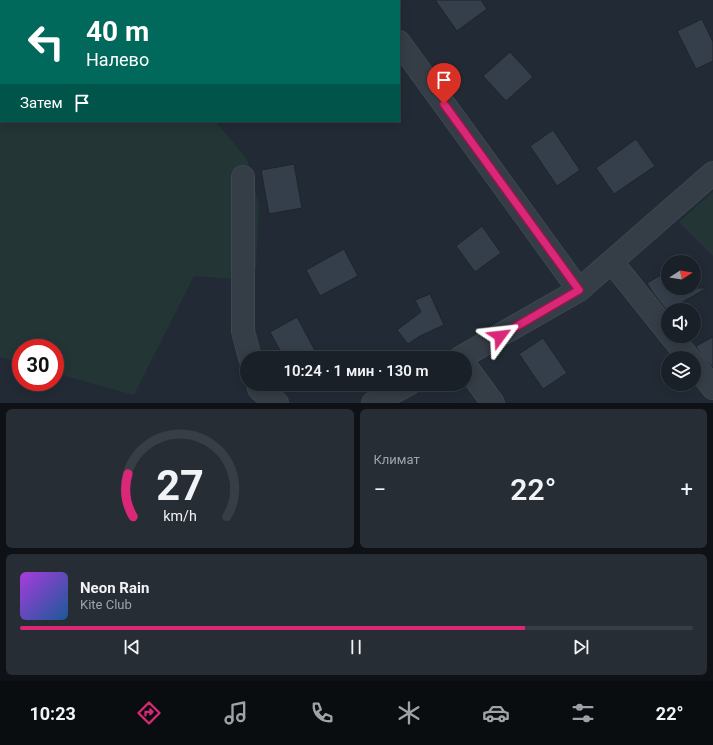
<!DOCTYPE html>
<html lang="ru">
<meta charset="utf-8">
<style>
:root{--surface:#1a2028;--page:#272d34;--text:#f1f3f6;--muted:#9fa3a8;--line:#383e45;--accent:#db2777}
body{margin:0;font-family:Roboto,sans-serif;background:var(--page);color:var(--text);height:100vh;display:flex;flex-direction:column;font-size:15px;white-space:nowrap}
*{box-sizing:border-box;margin:0}
p{font-size:13px;color:var(--muted)}
.icon{flex:none;width:22px;height:22px;fill:none;stroke:currentColor;stroke-width:2;stroke-linecap:round;stroke-linejoin:round}
.map{position:relative;height:403px;overflow:hidden}
.sheet{display:flex;flex-direction:column;gap:6px;padding:6px;background:#0e1216;flex:1}
.sheet>*{flex:none}
.top-card{position:absolute;left:0px;top:0px;width:400px;height:122px;box-shadow:0 2px 10px #0003,0 0 0 1px var(--line);background:#00695c;color:#fff;overflow:hidden}
.needle{width:26px;rotate:78deg}
.buttons{position:absolute;left:661px;top:255px;display:grid;gap:8px}
.buttons a{display:grid;place-items:center;width:40px;height:40px;border-radius:50%;background:var(--surface);box-shadow:0 2px 10px #0003,0 0 0 1px var(--line);font-size:20px}
.speed{position:absolute;left:12px;top:339px;display:flex;gap:8px;font-size:20px;font-weight:700;text-align:center}
.speed>*{display:grid;place-content:center;width:52px;height:52px;border-radius:50%;background:var(--surface);box-shadow:0 2px 10px #0003,0 0 0 1px var(--line);line-height:1}
.speed .limit{border:6px solid #d22;background:#fff;color:#111}
.pin{position:absolute;display:grid;place-items:center;width:34px;height:34px;color:#fff;margin:-41px -17px;border-radius:50% 50% 50% 0;rotate:-45deg;box-shadow:0 0 4px #0007}
.pin .icon{rotate:45deg}
.me{position:absolute;width:44px;margin:-22px;rotate:60deg;stroke-linejoin:round;filter:drop-shadow(0 0 3px #0008)}
.turn{display:flex;align-items:center;gap:14px;height:84px;padding:0 20px;font-size:18px}
.turn .icon{width:52px;height:52px;stroke-width:2.5}
.turn b{display:block;font-size:28px;line-height:34px}
.then{display:flex;align-items:center;height:38px;padding:0 20px;background:#0003;gap:8px;font-size:15px}
.big{font-size:30px;font-weight:600;line-height:1.1}
.sheet .tile{flex:1;display:flex;flex-direction:column;justify-content:center;gap:6px;min-width:0;padding:0 14px;border-radius:6px;background:var(--page)}
.sheet .dial{align-items:center;gap:0}
.dial svg{height:104px;overflow:visible;fill:none;stroke:var(--line);stroke-width:7;stroke-linecap:round;text-anchor:middle}
.dial text{fill:var(--text);stroke:none}
.song{display:flex;align-items:center;gap:12px}
.cover{width:48px;height:48px;border-radius:6px;background:linear-gradient(135deg,hsl(280 70% 55%),hsl(210 70% 35%))}
.played{height:4px;border-radius:2px;background:linear-gradient(90deg,var(--accent) 75%,var(--line) 75%)}
.keys{display:flex;justify-content:space-around;direction:ltr}
.heat{display:flex;justify-content:space-between;align-items:center;font-size:22px;direction:ltr}
.sheet .tiles{flex:1;display:grid;gap:6px;grid-template-columns:1fr 1fr}
.tile:last-child{grid-column:span 2}
.trip{position:absolute;left:240px;top:351px;width:232px;height:40px;border-radius:20px;background:var(--surface);box-shadow:0 2px 10px #0003,0 0 0 1px var(--line);font-weight:600;line-height:40px;text-align:center}
.dock{display:flex;height:64px;justify-content:space-around;align-items:center;background:#0a0d10;color:var(--muted)}
.dock .icon{width:28px;height:28px}
.dock .current{color:var(--accent)}
.dock b{font-size:18px;color:var(--text)}
.map>svg:first-child{display:block}
.green{fill:#243536}
.building{fill:#353f4b;stroke:#1d242c}
.lines{fill:none;stroke-linecap:round;stroke-linejoin:round}
.minor-casing{stroke:#3f464f;stroke-width:24}
.minor{stroke:#353d46;stroke-width:22}
.route-casing{stroke:#8e194d;stroke-width:10}
.route{stroke:#db2777;stroke-width:7}
</style>
<div class="map">
<svg width="713" height="403" viewBox="0 0 713 403">
<rect width="100%" height="100%" fill="#222b35"/>
<!-- green -->
<g class="green">
<path d="M 0,0 L 233,1 L 1,1 L 1,121 L 215,121 L 247,159 L 259,206 L 256,268 L 232,279 L 194,276 L 134,395 L 55,373 L 55,348 L 21,348 L 21,363 L 0,357 Z"/>
<path d="M 713,192 L 713,256 L 679,222 Z"/>
</g>
<!-- building -->
<g class="building">
<path d="M 435,0 L 481,0 L 487,9 L 457,31 Z"/>
<path d="M 702,19 L 713,42 L 713,61 L 696,69 L 677,31 Z"/>
<path d="M 510,52 L 533,77 L 506,101 L 483,76 Z"/>
<path d="M 553,130 L 580,170 L 557,186 L 530,146 Z"/>
<path d="M 636,139 L 655,166 L 614,194 L 596,168 Z"/>
<path d="M 294,164 L 302,208 L 269,214 L 261,170 Z"/>
<path d="M 482,226 L 501,253 L 475,272 L 456,246 Z"/>
<path d="M 344,249 L 358,276 L 320,296 L 306,270 Z"/>
<path d="M 668,271 L 668,288 L 707,288 L 667,311 L 653,293 L 647,283 Z"/>
<path d="M 430,294 L 444,325 L 420,336 L 408,344 L 397,330 L 421,312 L 415,300 Z"/>
<path d="M 297,317 L 319,358 L 284,358 L 270,332 Z"/>
<path d="M 713,337 L 713,368 L 700,354 L 696,346 Z"/>
<path d="M 543,338 L 567,373 L 543,389 L 519,354 Z"/>
</g>
<g class="lines">
<!-- minor casing -->
<g class="minor-casing">
<g id="minor">
<path d="M 368,0 L 369,1"/>
<path d="M 399,42 L 579,290"/>
<path d="M 243,177 L 243,331 L 250,358"/>
<path d="M 612,262 L 668,332"/>
<path d="M 671,336 L 689,358"/>
<path d="M 460,358 L 579,290 L 713,173"/>
<path d="M 694,364 L 713,388"/>
<path d="M 465,365 L 493,403"/>
<path d="M 258,384 L 259,389 L 277,403"/>
<path d="M 373,403 L 409,384"/>
</g>
</g>
<!-- minor -->
<use href="#minor" class="minor"/>
</g>
<g class="lines">
<!-- route casing -->
<g class="route-casing">
<path id="route" d="M 444,104 L 579,290 L 500,336"/>
</g>
<!-- route -->
<use href="#route" class="route"/>
</g>
</svg>
<div class="buttons">
<a><svg class="needle" viewBox="-14 -14 28 28"><path d="M0-13l5 13h-10z" fill="#e53935"/><path d="M0 13l5-13h-10z" fill="#9fa3a8"/></svg></a>
<a><svg class="icon" aria-label="sound" viewBox="0 0 24 24"><path d="M4 9h4l5-4v14l-5-4H4zM17 9q2 3 0 6"/></svg></a>
<a><svg class="icon" aria-label="layers" viewBox="0 0 24 24"><path d="M12 4l9 5-9 5-9-5zM3 14l9 5 9-5"/></svg></a>
</div>
<div class="speed"><div class="limit">30</div></div>
<div class="pin" style="left:444px;top:104px;background:#d93025"><svg class="icon" aria-label="arrive" viewBox="0 0 24 24"><path d="M6 21V4h12l-3 4 3 4H6"/></svg></div>
<svg class="me" style="left:500px;top:336px" viewBox="-20 -20 40 40"><path d="M0-17L14 15 0 8-14 15z" fill="#db2777" stroke="#fff" stroke-width="4"/></svg>
<div class="trip">10:24 · 1 мин · 130 m</div>
<div class="top-card">
<div class="turn"><svg class="icon" aria-label="left" viewBox="0 0 24 24"><path d="M17 20v-9H6M10 6l-5 5 5 5"/></svg><div><b>40 m</b>Налево</div></div>
<div class="then">Затем<svg class="icon" aria-label="arrive" viewBox="0 0 24 24"><path d="M6 21V4h12l-3 4 3 4H6"/></svg></div>
</div>
</div>
<section class="sheet">
<div class="tiles">
<div class="tile dial"><svg viewBox="0 0 100 80">
<path d="M14 69A42 42 0 1 1 86 69"/>
<path d="M14 69A42 42 0 0 1 10 36" stroke="#db2777"/>
<text x="50" y="56" font-size="32" font-weight="700">27</text>
<text x="50" y="72" font-size="11">km/h</text>
</svg></div>
<div class="tile"><p>Климат</p>
<div class="heat"><a>−</a><b class="big">22°</b><a>+</a></div>
</div>
<div class="tile">
<div class="song"><i class="cover"></i><div><b>Neon Rain</b><p>Kite Club</p></div></div>
<div class="played"></div>
<div class="keys"><svg class="icon" aria-label="previous" viewBox="0 0 24 24"><path d="M18 5L8 12l10 7zM5 5v14"/></svg><svg class="icon" aria-label="pause" viewBox="0 0 24 24"><path d="M8 5v14M16 5v14"/></svg><svg class="icon" aria-label="next" viewBox="0 0 24 24"><path d="M6 5l10 7-10 7zM19 5v14"/></svg></div>
</div>
</div>
</section>
<nav class="dock">
<b>10:23</b>
<svg class="icon current" aria-label="directions" viewBox="0 0 24 24"><path d="M12 3l9 9-9 9-9-9zM9 14v-3h6M13 9l2 2-2 2"/></svg>
<svg class="icon" aria-label="music" viewBox="0 0 24 24"><path d="M9 18V5l10-2v13"/><circle cx="6" cy="18" r="3"/><circle cx="16" cy="16" r="3"/></svg>
<svg class="icon" aria-label="phone" viewBox="0 0 24 24"><path d="M5 4h4l2 5-3 2q2 4 5 5l2-3 5 2v4C11 20 4 13 5 4z"/></svg>
<svg class="icon" aria-label="climate" viewBox="0 0 24 24"><path d="M12 3v18M4 7l16 10M4 17L20 7"/></svg>
<svg class="icon" aria-label="car" viewBox="0 0 24 24"><path d="M5 17H2v-5l4-1 3-4h7l3 4 3 1v5h-3M9 17h6M6 11h13"/><circle cx="7" cy="17" r="2"/><circle cx="17" cy="17" r="2"/></svg>
<svg class="icon" aria-label="filters" viewBox="0 0 24 24"><path d="M4 7h16M4 17h16"/><circle cx="9" cy="7" r="2"/><circle cx="15" cy="17" r="2"/></svg>
<b>22°</b>
</nav>
